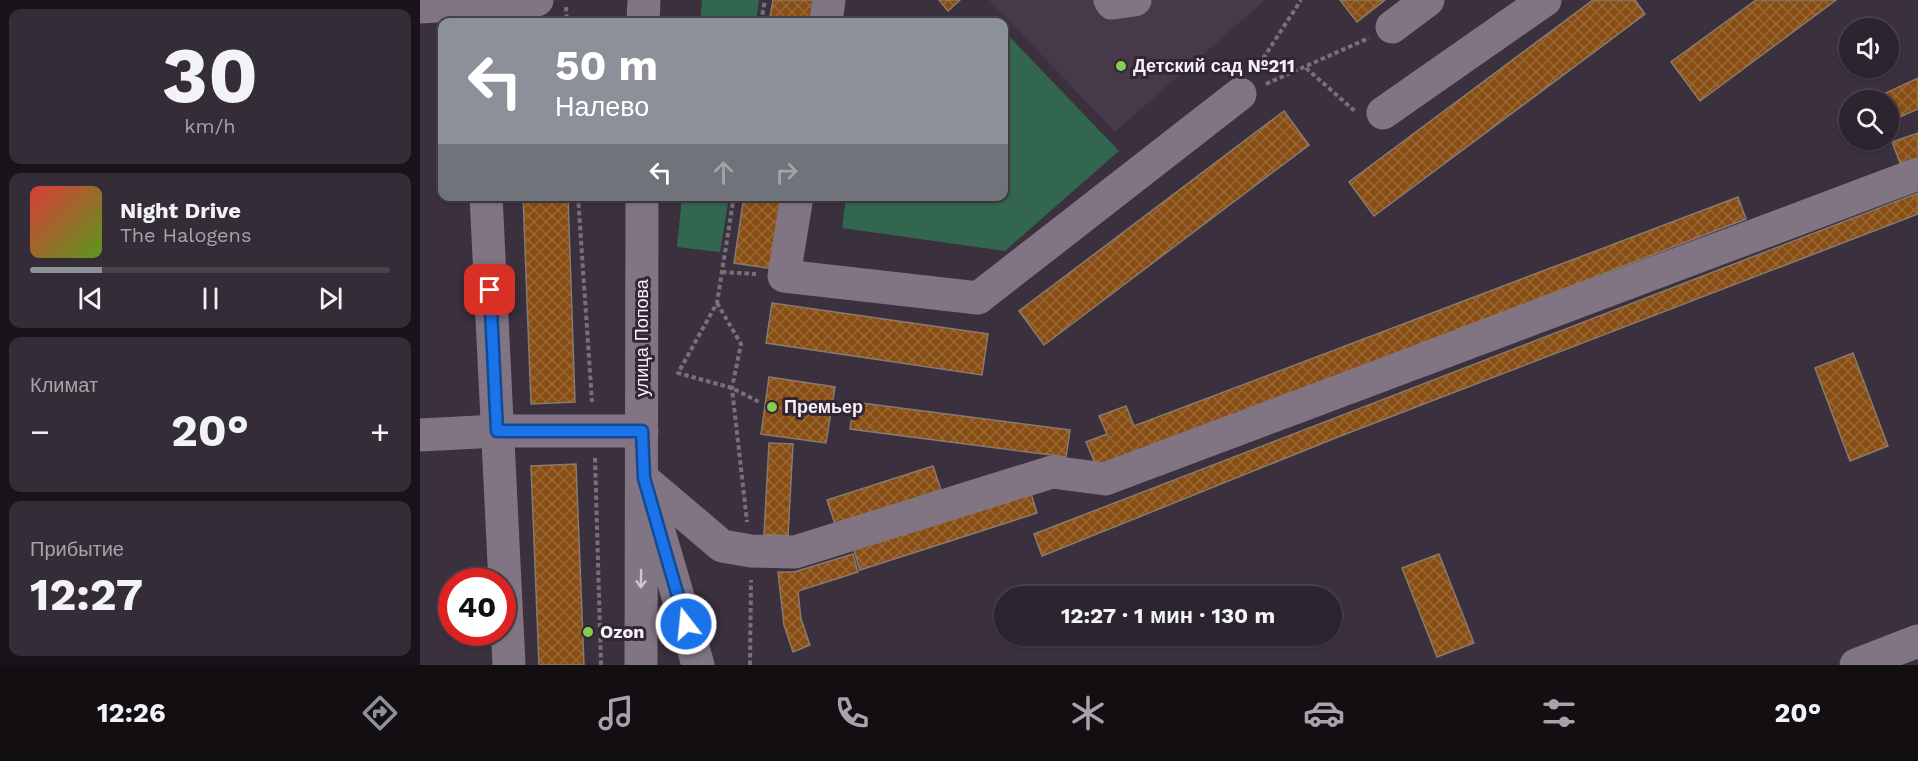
<!DOCTYPE html>
<html lang="ru">
<meta charset="utf-8">
<style>
:root{--surface:#2c242e;--page:#342c36;--text:#f1f3f6;--muted:#a6a4aa;--line:#48414a;--accent:#8c9099}
body{margin:0;font-family:"Work Sans",sans-serif;background:var(--page);color:var(--text);height:100vh;display:flex;flex-direction:column;font-size:22px;white-space:nowrap}
*{box-sizing:border-box;margin:0}
p{font-size:20px;color:var(--muted)}
.icon{flex:none;width:33px;height:33px;fill:none;stroke:currentColor;stroke-width:2;stroke-linecap:round;stroke-linejoin:round}
.map{position:relative;flex:1;overflow:hidden}
.sheet{display:flex;flex-direction:column;gap:9px;padding:9px;background:#181419;width:420px}
.sheet>*{flex:none}
.hud{position:absolute;left:18px;top:18px;width:570px;height:183px;border-radius:12px;box-shadow:0 2px 4px #0004,0 0 0 2px var(--line);background:#8c9099;color:#fff;overflow:hidden}
.fabs{position:absolute;left:1419px;top:18px;display:grid;gap:12px}
.fabs a{display:grid;place-items:center;width:60px;height:60px;border-radius:50%;background:var(--surface);box-shadow:0 2px 4px #0004,0 0 0 2px var(--line);font-size:30px}
.speed{position:absolute;left:18px;top:568px;display:flex;gap:12px;font-size:30px;font-weight:700;text-align:center}
.speed>*{display:grid;place-content:center;width:78px;height:78px;border-radius:50%;background:var(--surface);box-shadow:0 2px 4px #0004,0 0 0 2px var(--line);line-height:1}
.speed .limit{border:9px solid #d22;background:#fff;color:#111}
.pin{position:absolute;display:grid;place-items:center;width:51px;height:51px;color:#fff;margin:-26px;border-radius:12px;box-shadow:0 3px 9px #0006}
.me{position:absolute;width:66px;margin:-33px;rotate:344deg;stroke-linejoin:round;filter:drop-shadow(0 0 4px #0008)}
.turn{display:flex;align-items:center;gap:21px;height:126px;padding:0 18px;font-size:27px}
.turn .icon{width:78px;height:78px;stroke-width:2.5}
.turn b{display:block;font-size:42px;line-height:51px}
.lanes{display:flex;align-items:center;height:57px;padding:0 18px;background:#0003;justify-content:center;gap:30px;direction:ltr}
.lanes .off{opacity:.35}
.big{font-size:45px;font-weight:700;line-height:1.1}
.sheet .card{flex:1;display:flex;flex-direction:column;justify-content:center;gap:9px;min-width:0;padding:0 21px;border-radius:12px;background:var(--page)}
.sheet .dial{align-items:center;gap:0}
.dial b{font-size:78px;line-height:1}
.song{display:flex;align-items:center;gap:18px}
.cover{width:72px;height:72px;border-radius:9px;background:linear-gradient(135deg,hsl(0 70% 55%),hsl(90 70% 35%))}
.played{height:6px;border-radius:3px;background:linear-gradient(90deg,var(--accent) 20%,var(--line) 20%)}
.keys{display:flex;justify-content:space-around;direction:ltr}
.heat{display:flex;justify-content:space-between;align-items:center;font-size:33px;direction:ltr}
.trip{position:absolute;left:574px;top:586px;width:348px;height:60px;border-radius:30px;background:var(--surface);box-shadow:0 2px 4px #0004,0 0 0 2px var(--line);font-weight:700;line-height:60px;text-align:center}
.dock{display:flex;height:96px;justify-content:space-around;align-items:center;background:#120e12;color:var(--muted)}
.dock .icon{width:42px;height:42px}
.dock .on{color:var(--accent)}
.dock b{font-size:27px;color:var(--text)}
main{display:flex;flex:1;min-height:0}
.map>svg:first-child{display:block}
.built{fill:#47384a}
.green{fill:#32664f}
.building{fill:url(#building-cross-hatch);stroke:#897a6e;stroke-width:1.5}
.lines{fill:none;stroke-linecap:round;stroke-linejoin:round}
.path{stroke:#796f7b;stroke-width:4;stroke-dasharray:4.5 3;stroke-linecap:butt}
.minor{stroke:#817583;stroke-width:33}
.oneway{stroke:#cec5cf}
.route-casing{stroke:#114b97;stroke-width:15}
.route{stroke:#1a73e8;stroke-width:10}
.poi-dot{fill:#84d04e;stroke:#312633;stroke-width:2}
.labels{text-anchor:middle;stroke-width:6;stroke-linejoin:round;paint-order:stroke}
.poi-label{font-size:18px;font-weight:bold;fill:#f7f0f8;stroke:#312633;text-anchor:start}
.street-label{font-size:18px;fill:#f7f0f8;stroke:#312633}
</style>
<main>
<section class="sheet">
<div class="card dial"><b>30</b><p>km/h</p></div>
<div class="card">
<div class="song"><i class="cover"></i><div><b>Night Drive</b><p>The Halogens</p></div></div>
<div class="played"></div>
<div class="keys"><svg class="icon" aria-label="previous" viewBox="0 0 24 24"><path d="M18 5L8 12l10 7zM5 5v14"/></svg><svg class="icon" aria-label="pause" viewBox="0 0 24 24"><path d="M8 5v14M16 5v14"/></svg><svg class="icon" aria-label="next" viewBox="0 0 24 24"><path d="M6 5l10 7-10 7zM19 5v14"/></svg></div>
</div>
<div class="card"><p>Климат</p>
<div class="heat"><a>−</a><b class="big">20°</b><a>+</a></div>
</div>
<div class="card"><p>Прибытие</p><b class="big">12:27</b></div>
</section>
<div class="map">
<svg width="1498" height="665" viewBox="0 0 1498 665">
<defs>
<pattern id="building-cross-hatch" width="8" height="8" patternUnits="userSpaceOnUse" patternTransform="scale(1.5)"><rect width="8" height="8" fill="#884e14"/><path d="M0 0l8 8M0 8l8-8" fill="none" stroke="#9a6837"/></pattern>
</defs>
<rect width="100%" height="100%" fill="#3b303d"/>
<!-- built -->
<path class="built" d="M 569,0 L 845,0 L 695,132 Z"/>
<!-- green -->
<g class="green">
<path d="M 282,0 L 339,0 L 336,22 L 280,22 Z"/>
<path d="M 584,31 L 699,151 L 585,251 L 422,228 L 426,197 L 584,196 Z"/>
<path d="M 262,197 L 309,197 L 300,252 L 257,247 Z"/>
</g>
<!-- building -->
<g class="building">
<path d="M 353,0 L 394,0 L 391,22 L 349,22 Z"/>
<path d="M 519,0 L 540,0 L 528,11 Z"/>
<path d="M 920,0 L 965,0 L 937,22 Z"/>
<path d="M 1173,0 L 1215,0 L 1225,14 L 954,216 L 929,182 Z"/>
<path d="M 1336,0 L 1416,0 L 1280,101 L 1251,62 Z"/>
<path d="M 1498,78 L 1498,109 L 1468,122 L 1468,100 L 1456,100 L 1455,98 Z"/>
<path d="M 864,111 L 889,145 L 624,345 L 599,311 Z"/>
<path d="M 1498,133 L 1498,162 L 1482,168 L 1472,142 Z"/>
<path d="M 1498,193 L 1498,214 L 918,437 L 622,556 L 614,534 Z"/>
<path d="M 103,196 L 148,196 L 155,402 L 111,404 Z"/>
<path d="M 324,196 L 364,196 L 353,269 L 314,263 Z"/>
<path d="M 1318,197 L 1326,219 L 677,468 L 666,442 L 687,434 L 679,416 L 706,406 L 714,426 Z"/>
<path d="M 352,303 L 568,334 L 562,375 L 346,343 Z"/>
<path d="M 1433,353 L 1468,446 L 1430,461 L 1395,368 Z"/>
<path d="M 349,377 L 415,387 L 406,443 L 341,434 Z"/>
<path d="M 434,402 L 650,430 L 646,457 L 430,429 Z"/>
<path d="M 349,443 L 373,444 L 368,536 L 344,534 Z"/>
<path d="M 156,464 L 164,665 L 119,665 L 111,466 Z"/>
<path d="M 513,466 L 521,490 L 415,524 L 407,500 Z"/>
<path d="M 610,490 L 617,513 L 440,570 L 433,547 Z"/>
<path d="M 433,554 L 438,572 L 378,591 L 381,619 L 390,645 L 373,652 L 364,625 L 358,572 L 374,572 Z"/>
<path d="M 1019,554 L 1054,643 L 1017,657 L 982,568 Z"/>
</g>
<g class="lines">
<!-- path -->
<g class="path">
<path d="M 146,7 L 147,22"/>
<path d="M 341,22 L 345,0"/>
<path d="M 886,68 L 936,112"/>
<path d="M 835,71 L 881,0"/>
<path d="M 846,84 L 949,38"/>
<path d="M 158,196 L 172,402"/>
<path d="M 314,196 L 297,303 L 258,373 L 312,388 L 339,402"/>
<path d="M 302,272 L 336,274"/>
<path d="M 297,303 L 321,344 L 312,388 L 327,522"/>
<path d="M 175,458 L 181,665"/>
<path d="M 330,665 L 331,580"/>
</g>
<!-- minor -->
<g class="minor">
<path d="M 690,0 L 692,3 L 715,0"/>
<path d="M 0,7 L 117,0"/>
<path d="M 223,22 L 224,0"/>
<path d="M 406,22 L 409,0"/>
<path d="M 972,27 L 1008,0"/>
<path d="M 963,113 L 1125,0"/>
<path d="M 66,196 L 89,665"/>
<path d="M 377,196 L 364,276 L 558,298 L 820,94"/>
<path d="M 0,435 L 77,431 L 222,431"/>
<path d="M 223,479 L 302,546 L 331,551 L 375,552 L 632,472 L 685,479 L 1498,174"/>
<path d="M 232,508 L 278,665"/>
<path d="M 221,665 L 222,196"/>
<path d="M 1436,665 L 1498,641"/>
</g>
</g>
<!-- one-way arrows -->
<defs><path id="oneway-shaft" d="M-6 0H5M1.5-3L5.5 0L1.5 3" fill="none" stroke-width="1.6" stroke-linecap="round" stroke-linejoin="round" transform="scale(1.5)"/></defs>
<use class="oneway" href="#oneway-shaft" transform="translate(221 579) rotate(91)"/>
<g class="lines">
<!-- route casing -->
<g class="route-casing">
<path id="route" d="M 70,290 L 77,431 L 222,431 L 224,478 L 266,624"/>
</g>
<!-- route -->
<use href="#route" class="route"/>
</g>
<!-- markers -->
<g class="poi-dot">
<circle cx="701" cy="66" r="6"/>
<circle cx="352" cy="407" r="6"/>
<circle cx="168" cy="632" r="6"/>
</g>
<g class="labels">
<!-- poi labels -->
<g class="poi-label">
<text x="713" y="72">Детский сад №211</text>
<text x="364" y="413">Премьер</text>
<text x="180" y="638">Ozon</text>
</g>
<!-- street labels -->
<g class="street-label">
<text transform="translate(222 338) rotate(-90)" y="6">улица Попова</text>
</g>
</g>
</svg>
<div class="fabs">
<a><svg class="icon" aria-label="sound" viewBox="0 0 24 24"><path d="M4 9h4l5-4v14l-5-4H4zM17 9q2 3 0 6"/></svg></a>
<a><svg class="icon" aria-label="search" viewBox="0 0 24 24"><circle cx="10" cy="10" r="6"/><path d="M15 15l6 6"/></svg></a>
</div>
<div class="speed"><div class="limit">40</div></div>
<div class="pin" style="left:70px;top:290px;background:#d93025"><svg class="icon" aria-label="arrive" viewBox="0 0 24 24"><path d="M6 21V4h12l-3 4 3 4H6"/></svg></div>
<svg class="me" style="left:266px;top:624px" viewBox="-20 -20 40 40"><circle r="17" fill="#1a73e8" stroke="#fff" stroke-width="3"/><path d="M0-11L8 9 0 5-8 9z" fill="#fff"/></svg>
<div class="trip">12:27 · 1 мин · 130 m</div>
<div class="hud">
<div class="turn"><svg class="icon" aria-label="left" viewBox="0 0 24 24"><path d="M17 20v-9H6M10 6l-5 5 5 5"/></svg><div><b>50 m</b>Налево</div></div>
<div class="lanes"><svg class="icon" aria-label="left" viewBox="0 0 24 24"><path d="M17 20v-9H6M10 6l-5 5 5 5"/></svg><svg class="icon off" aria-label="ahead" viewBox="0 0 24 24"><path d="M12 20V5M6 11l6-6 6 6"/></svg><svg class="icon off" aria-label="right" viewBox="0 0 24 24"><path d="M7 20v-9h11M14 6l5 5-5 5"/></svg></div>
</div>
</div>
</main>
<nav class="dock">
<b>12:26</b>
<svg class="icon on" aria-label="directions" viewBox="0 0 24 24"><path d="M12 3l9 9-9 9-9-9zM9 14v-3h6M13 9l2 2-2 2"/></svg>
<svg class="icon" aria-label="music" viewBox="0 0 24 24"><path d="M9 18V5l10-2v13"/><circle cx="6" cy="18" r="3"/><circle cx="16" cy="16" r="3"/></svg>
<svg class="icon" aria-label="phone" viewBox="0 0 24 24"><path d="M5 4h4l2 5-3 2q2 4 5 5l2-3 5 2v4C11 20 4 13 5 4z"/></svg>
<svg class="icon" aria-label="climate" viewBox="0 0 24 24"><path d="M12 3v18M4 7l16 10M4 17L20 7"/></svg>
<svg class="icon" aria-label="car" viewBox="0 0 24 24"><path d="M5 17H2v-5l4-1 3-4h7l3 4 3 1v5h-3M9 17h6M6 11h13"/><circle cx="7" cy="17" r="2"/><circle cx="17" cy="17" r="2"/></svg>
<svg class="icon" aria-label="filters" viewBox="0 0 24 24"><path d="M4 7h16M4 17h16"/><circle cx="9" cy="7" r="2"/><circle cx="15" cy="17" r="2"/></svg>
<b>20°</b>
</nav>
